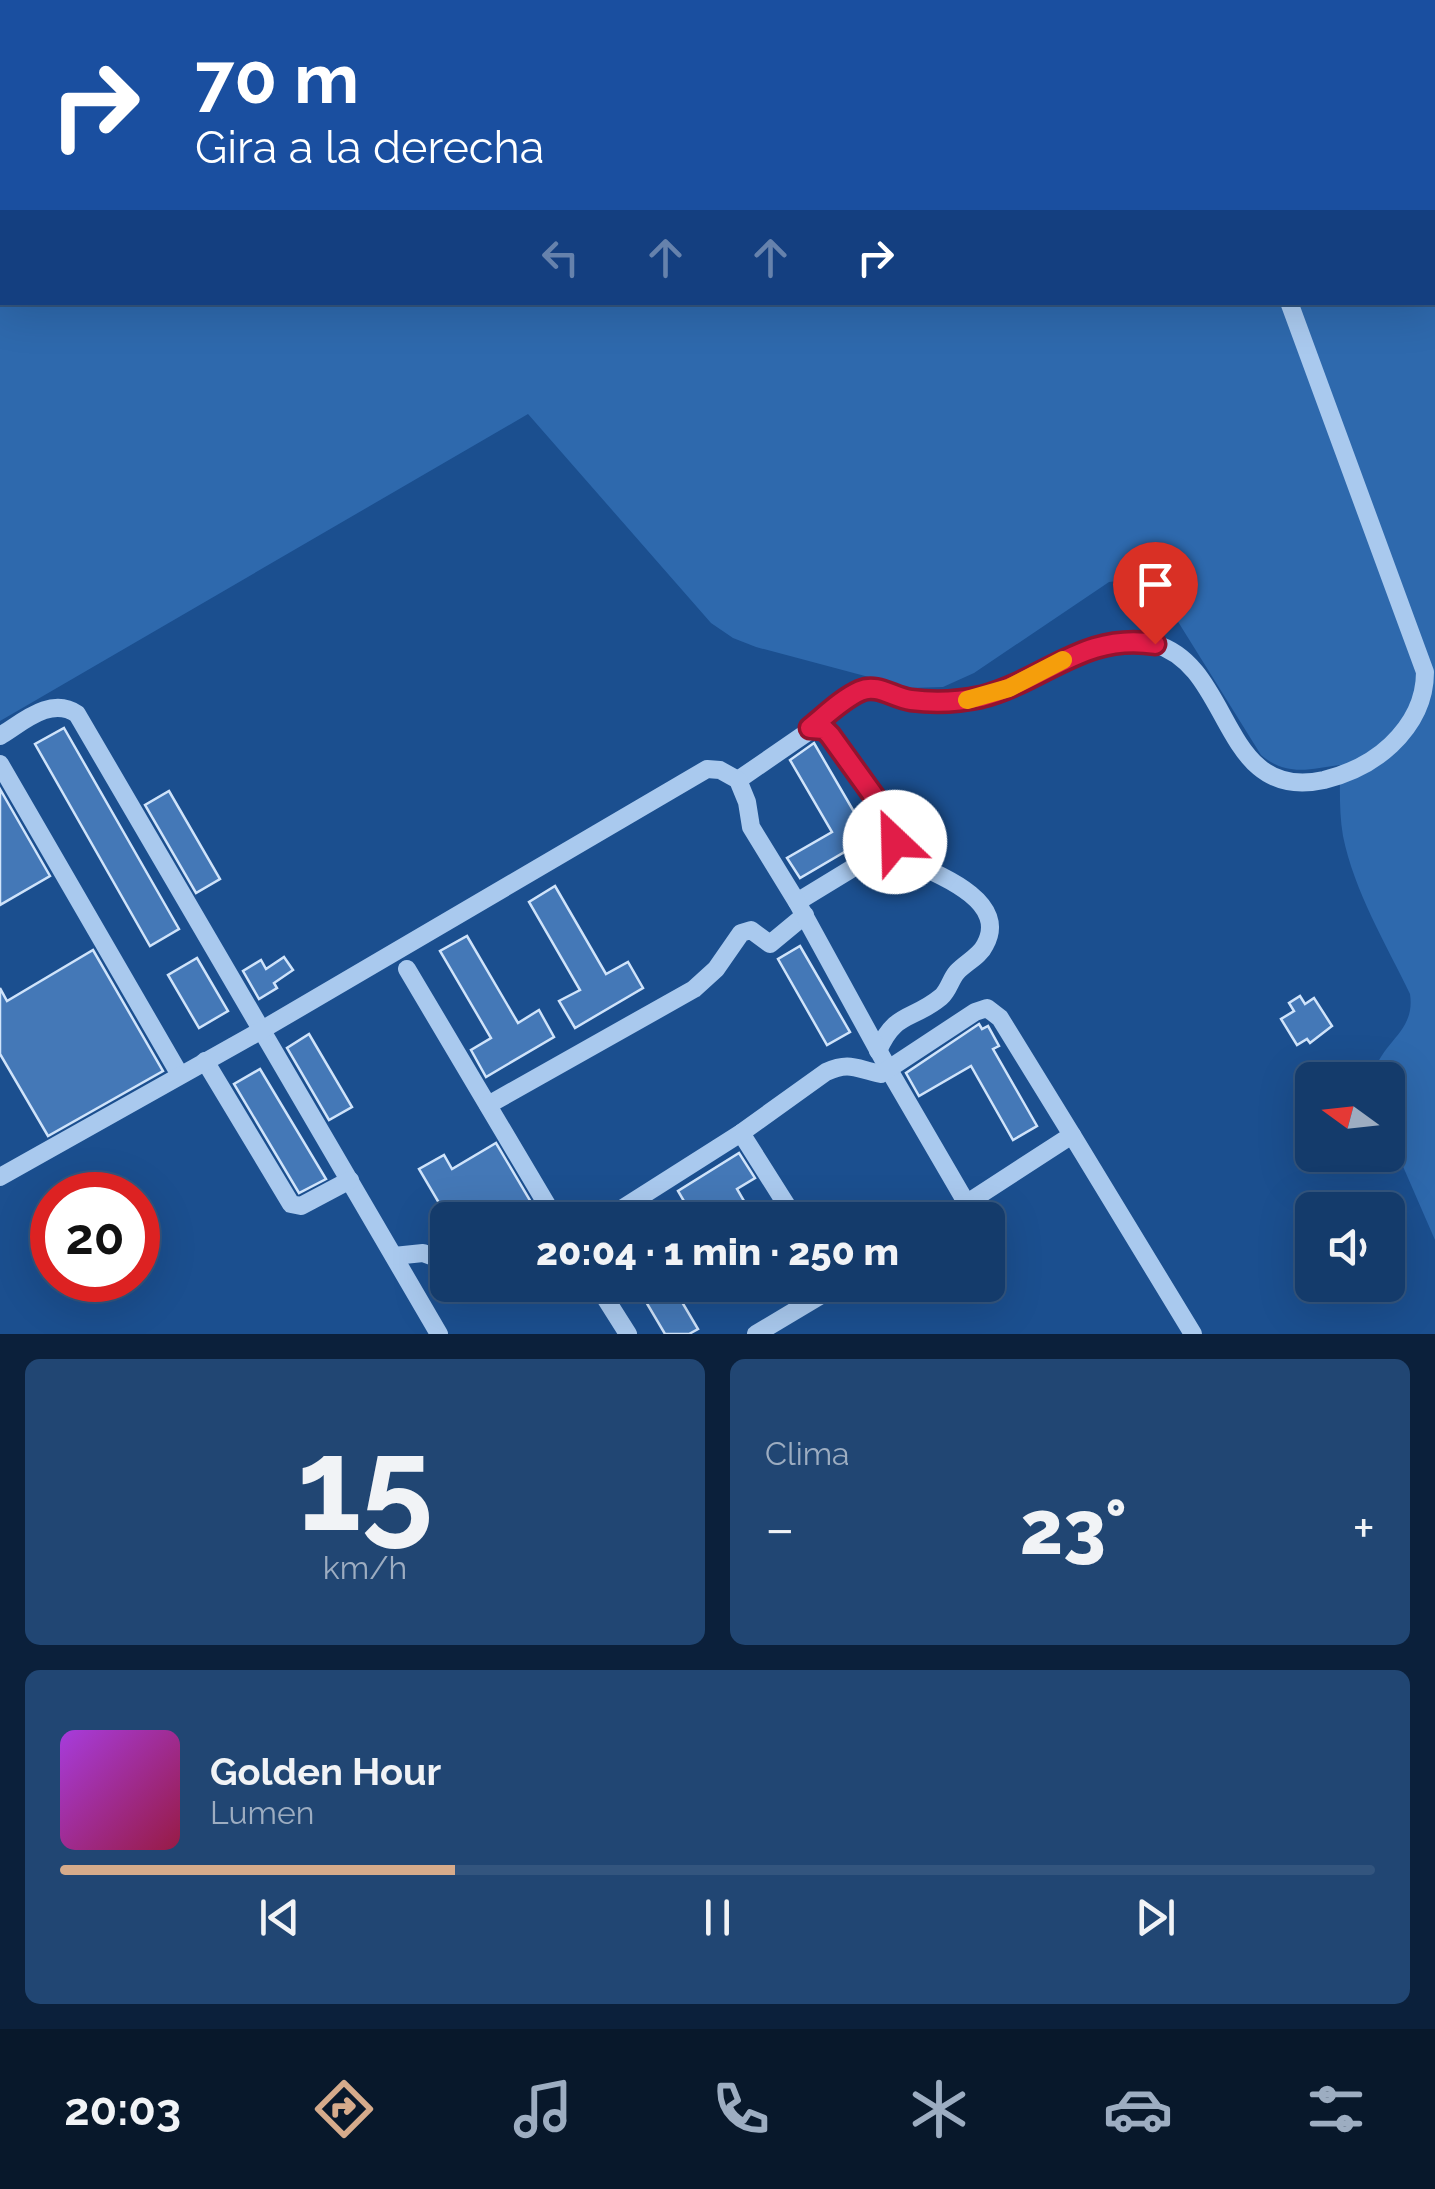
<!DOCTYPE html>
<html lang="es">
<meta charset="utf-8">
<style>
:root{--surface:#143b6b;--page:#214673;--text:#f1f3f6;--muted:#9dadc1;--line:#33557e;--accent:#d6ab8b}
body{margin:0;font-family:Raleway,sans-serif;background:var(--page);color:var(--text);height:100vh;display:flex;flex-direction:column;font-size:38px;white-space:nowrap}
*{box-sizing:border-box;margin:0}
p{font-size:32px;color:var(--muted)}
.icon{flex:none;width:55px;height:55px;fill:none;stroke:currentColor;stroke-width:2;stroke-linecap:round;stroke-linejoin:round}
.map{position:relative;height:1334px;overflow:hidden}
.side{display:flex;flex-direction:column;gap:25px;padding:25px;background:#0b203b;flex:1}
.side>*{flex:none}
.hud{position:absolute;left:0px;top:0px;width:1435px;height:305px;box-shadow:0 10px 40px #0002,0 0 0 2px var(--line);background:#1a4fa0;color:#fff;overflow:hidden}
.needle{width:65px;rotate:285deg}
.controls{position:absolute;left:1295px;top:1062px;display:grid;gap:20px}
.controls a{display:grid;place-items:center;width:110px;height:110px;border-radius:15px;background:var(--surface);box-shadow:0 10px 40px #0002,0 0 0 2px var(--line);font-size:50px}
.speed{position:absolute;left:30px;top:1172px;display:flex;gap:20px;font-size:50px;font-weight:700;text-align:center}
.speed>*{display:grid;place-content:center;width:130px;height:130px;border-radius:50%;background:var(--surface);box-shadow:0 10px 40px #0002,0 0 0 2px var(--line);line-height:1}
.speed .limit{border:15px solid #d22;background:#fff;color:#111}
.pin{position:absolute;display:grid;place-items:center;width:85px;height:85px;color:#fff;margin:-102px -42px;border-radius:50% 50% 50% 0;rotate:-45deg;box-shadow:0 0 10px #0007}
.pin .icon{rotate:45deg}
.me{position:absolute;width:110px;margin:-55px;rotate:336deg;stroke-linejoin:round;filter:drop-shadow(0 0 8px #0008)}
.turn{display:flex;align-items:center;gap:35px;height:210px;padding:0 30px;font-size:45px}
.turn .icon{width:130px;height:130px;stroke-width:2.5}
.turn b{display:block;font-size:70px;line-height:85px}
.lanes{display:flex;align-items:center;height:95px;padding:0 30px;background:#0003;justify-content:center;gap:50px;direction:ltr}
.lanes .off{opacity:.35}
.big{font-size:75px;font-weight:800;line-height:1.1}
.side .tile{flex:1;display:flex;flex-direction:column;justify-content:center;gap:15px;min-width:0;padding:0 35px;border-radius:15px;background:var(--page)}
.side .dial{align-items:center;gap:0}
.dial b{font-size:130px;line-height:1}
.song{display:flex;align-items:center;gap:30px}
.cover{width:120px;height:120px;border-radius:15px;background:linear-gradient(135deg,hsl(280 70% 55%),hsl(340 70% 35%))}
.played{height:10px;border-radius:5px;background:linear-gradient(90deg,var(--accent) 30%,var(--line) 30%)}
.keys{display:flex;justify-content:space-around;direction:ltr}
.heat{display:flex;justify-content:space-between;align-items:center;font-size:55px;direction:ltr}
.side .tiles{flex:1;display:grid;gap:25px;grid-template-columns:1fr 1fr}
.tile:last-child{grid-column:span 2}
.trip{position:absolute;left:430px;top:1202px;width:575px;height:100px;border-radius:15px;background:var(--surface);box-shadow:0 10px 40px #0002,0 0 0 2px var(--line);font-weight:800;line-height:100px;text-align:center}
.dock{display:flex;height:160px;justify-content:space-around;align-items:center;background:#08182b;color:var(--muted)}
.dock .icon{width:70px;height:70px}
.dock .active{color:var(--accent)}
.dock b{font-size:45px;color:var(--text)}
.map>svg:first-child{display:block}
.green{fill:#2e69ad;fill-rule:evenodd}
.building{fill:#4478b7;stroke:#cfe3fa;stroke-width:2.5}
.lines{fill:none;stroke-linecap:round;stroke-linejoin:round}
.minor{stroke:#a9c9ee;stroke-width:18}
.route-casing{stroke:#92132f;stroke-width:25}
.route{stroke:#e11d48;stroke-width:18}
.slow{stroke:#f59e0b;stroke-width:18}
</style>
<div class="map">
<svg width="1435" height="1334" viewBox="0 0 1435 1334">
<rect width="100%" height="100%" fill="#1b4f8f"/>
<!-- green -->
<path class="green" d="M 0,0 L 1435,0 L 1435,1240 L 1388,1132 L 1388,1080 L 1372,1080 C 1379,1041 1416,1034 1410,994 C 1386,944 1354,891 1343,836 C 1339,813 1340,789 1340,765 C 1310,769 1287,777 1261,755 L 1167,604 C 1150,585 1133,578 1109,582 L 974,673 L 943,687 L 910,688 L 756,647 L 733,638 L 711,623 L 528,414 L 0,721 ZM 2,2 L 1432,2 L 1432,302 L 2,302 Z"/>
<!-- building -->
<g class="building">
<path d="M 64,728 L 179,929 L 150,946 L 35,744 Z"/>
<path d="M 814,743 L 857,817 L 861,815 L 874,836 L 850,853 L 848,850 L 800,878 L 787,858 L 832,832 L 790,760 Z"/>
<path d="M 0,789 L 50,876 L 0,905 Z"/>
<path d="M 169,791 L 220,879 L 196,893 L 145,805 Z"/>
<path d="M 555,886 L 606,974 L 628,962 L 643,988 L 575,1028 L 559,1001 L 580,990 L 529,902 Z"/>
<path d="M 467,936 L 518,1023 L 539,1010 L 554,1037 L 486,1077 L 471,1050 L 491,1038 L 440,951 Z"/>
<path d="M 800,946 L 850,1032 L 827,1045 L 778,959 Z"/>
<path d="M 93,950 L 163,1071 L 48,1136 L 0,1054 L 0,988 L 7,1001 Z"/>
<path d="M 284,957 L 293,970 L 274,983 L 277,988 L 259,999 L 243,971 L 261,960 L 266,969 Z"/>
<path d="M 197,958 L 228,1011 L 199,1028 L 168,975 Z"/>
<path d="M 1300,996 L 1305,1004 L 1314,998 L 1332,1026 L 1310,1043 L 1307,1039 L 1297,1045 L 1281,1019 L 1294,1011 L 1289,1003 Z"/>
<path d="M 979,1024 L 982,1029 L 988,1026 L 999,1046 L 993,1049 L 1037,1126 L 1013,1140 L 971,1066 L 919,1096 L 906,1073 Z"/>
<path d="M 309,1034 L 352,1107 L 329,1120 L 287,1048 Z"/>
<path d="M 260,1069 L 326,1179 L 299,1193 L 234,1084 Z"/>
<path d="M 496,1143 L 531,1202 L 501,1220 L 449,1220 L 419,1169 L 444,1155 L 452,1169 Z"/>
<path d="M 739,1153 L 755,1178 L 737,1189 L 755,1220 L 718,1220 L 709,1204 L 692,1215 L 678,1191 Z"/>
<path d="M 636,1285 L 672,1285 L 698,1329 L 689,1334 L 665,1334 Z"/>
</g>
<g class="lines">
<!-- minor -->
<g class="minor">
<path d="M 1178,0 L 1179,2"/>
<path d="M 810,727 C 825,716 846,693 866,689 C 879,687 890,695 902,698 C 928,704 959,703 984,696 C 1041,681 1092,626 1155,644 C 1234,667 1220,803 1324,780 C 1348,774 1373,762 1391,745 C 1412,725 1425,702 1425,672 L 1289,302"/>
<path d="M 0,736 C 23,722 51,696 77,714 L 439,1334"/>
<path d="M 0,764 L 180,1075"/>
<path d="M 738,780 L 815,727 C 846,736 886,821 898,850 L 898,858 L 861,863 L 797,902"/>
<path d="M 407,969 L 556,1220"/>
<path d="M 878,1051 C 895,1011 912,1021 941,997 C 949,990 950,980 957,972 C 965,963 980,956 985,945 C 1011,898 929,871 899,857"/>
<path d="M 205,1061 L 291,1204 L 301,1206 L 350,1180"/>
<path d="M 488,1105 L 694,989 L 716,969 L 741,933 L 751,930 L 770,944 L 805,915"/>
<path d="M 741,1133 L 796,1220"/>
<path d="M 1072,1135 L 1193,1334"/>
<path d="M 0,1177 L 260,1031 L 707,769 L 720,770 L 738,780 L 747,802 L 751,827 L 797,902 L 889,1070 L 967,1204"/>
<path d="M 604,1220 L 741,1133 L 826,1072 C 850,1061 856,1069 881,1074 L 975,1012 L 987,1008 L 1000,1018 L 1072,1135 L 941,1220"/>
<path d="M 394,1256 L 423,1253 L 448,1262"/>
<path d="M 597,1285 L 628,1334"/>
<path d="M 756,1334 L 838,1285"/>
</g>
</g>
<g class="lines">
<!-- route casing -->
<g class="route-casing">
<path id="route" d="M 895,842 L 876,799 L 830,735 L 824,729 L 810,728 C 825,716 842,699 860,691 C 877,683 894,698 911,700 C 934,703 958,702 981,697 C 1044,681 1084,632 1155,644"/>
</g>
<!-- route -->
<use href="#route" class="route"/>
<!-- slow -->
<path class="slow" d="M 967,700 L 1009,688 L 1063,660"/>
</g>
</svg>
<div class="controls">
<a><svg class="needle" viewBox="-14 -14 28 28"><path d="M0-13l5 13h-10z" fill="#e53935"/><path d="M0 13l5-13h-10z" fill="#9dadc1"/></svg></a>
<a><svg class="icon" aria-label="sound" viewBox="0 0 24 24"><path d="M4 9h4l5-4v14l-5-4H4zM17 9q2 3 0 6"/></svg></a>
</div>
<div class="speed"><div class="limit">20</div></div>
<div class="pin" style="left:1155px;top:644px;background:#d93025"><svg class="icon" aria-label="arrive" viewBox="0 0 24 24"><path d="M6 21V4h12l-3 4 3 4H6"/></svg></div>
<svg class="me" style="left:895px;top:842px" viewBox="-20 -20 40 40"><circle r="19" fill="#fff"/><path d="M0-13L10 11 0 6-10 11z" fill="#e11d48"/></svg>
<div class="trip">20:04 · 1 min · 250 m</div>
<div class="hud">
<div class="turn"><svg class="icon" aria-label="right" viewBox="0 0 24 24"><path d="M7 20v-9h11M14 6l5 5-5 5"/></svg><div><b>70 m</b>Gira a la derecha</div></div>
<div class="lanes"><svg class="icon off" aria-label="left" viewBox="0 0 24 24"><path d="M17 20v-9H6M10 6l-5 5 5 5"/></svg><svg class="icon off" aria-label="ahead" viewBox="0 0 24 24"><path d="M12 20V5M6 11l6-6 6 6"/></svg><svg class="icon off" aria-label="ahead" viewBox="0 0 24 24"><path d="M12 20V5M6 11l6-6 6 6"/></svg><svg class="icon" aria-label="right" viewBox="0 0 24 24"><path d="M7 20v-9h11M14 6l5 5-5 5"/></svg></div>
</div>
</div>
<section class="side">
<div class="tiles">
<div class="tile dial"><b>15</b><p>km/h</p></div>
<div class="tile"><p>Clima</p>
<div class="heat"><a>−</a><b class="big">23°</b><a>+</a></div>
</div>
<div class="tile">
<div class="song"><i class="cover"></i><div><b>Golden Hour</b><p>Lumen</p></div></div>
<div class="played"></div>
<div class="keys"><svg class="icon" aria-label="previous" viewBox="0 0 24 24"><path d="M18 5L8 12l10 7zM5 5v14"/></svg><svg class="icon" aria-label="pause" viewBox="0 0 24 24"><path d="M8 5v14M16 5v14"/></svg><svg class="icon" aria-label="next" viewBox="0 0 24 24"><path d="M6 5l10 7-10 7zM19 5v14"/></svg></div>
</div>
</div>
</section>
<nav class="dock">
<b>20:03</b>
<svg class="icon active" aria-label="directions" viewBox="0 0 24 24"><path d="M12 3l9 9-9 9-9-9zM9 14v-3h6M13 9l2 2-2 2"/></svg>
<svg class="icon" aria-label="music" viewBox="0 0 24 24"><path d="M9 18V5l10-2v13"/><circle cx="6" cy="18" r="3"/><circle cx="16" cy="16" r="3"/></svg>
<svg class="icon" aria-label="phone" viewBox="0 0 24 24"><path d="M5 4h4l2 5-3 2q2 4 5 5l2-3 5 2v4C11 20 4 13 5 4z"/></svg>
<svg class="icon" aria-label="climate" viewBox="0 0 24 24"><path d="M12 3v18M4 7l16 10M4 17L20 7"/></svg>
<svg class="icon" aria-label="car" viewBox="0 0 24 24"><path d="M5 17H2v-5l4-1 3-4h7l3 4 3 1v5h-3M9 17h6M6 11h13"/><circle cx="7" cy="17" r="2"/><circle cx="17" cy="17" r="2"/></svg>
<svg class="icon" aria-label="filters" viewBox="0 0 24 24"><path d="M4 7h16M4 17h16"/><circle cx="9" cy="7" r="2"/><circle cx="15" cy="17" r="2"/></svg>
</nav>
